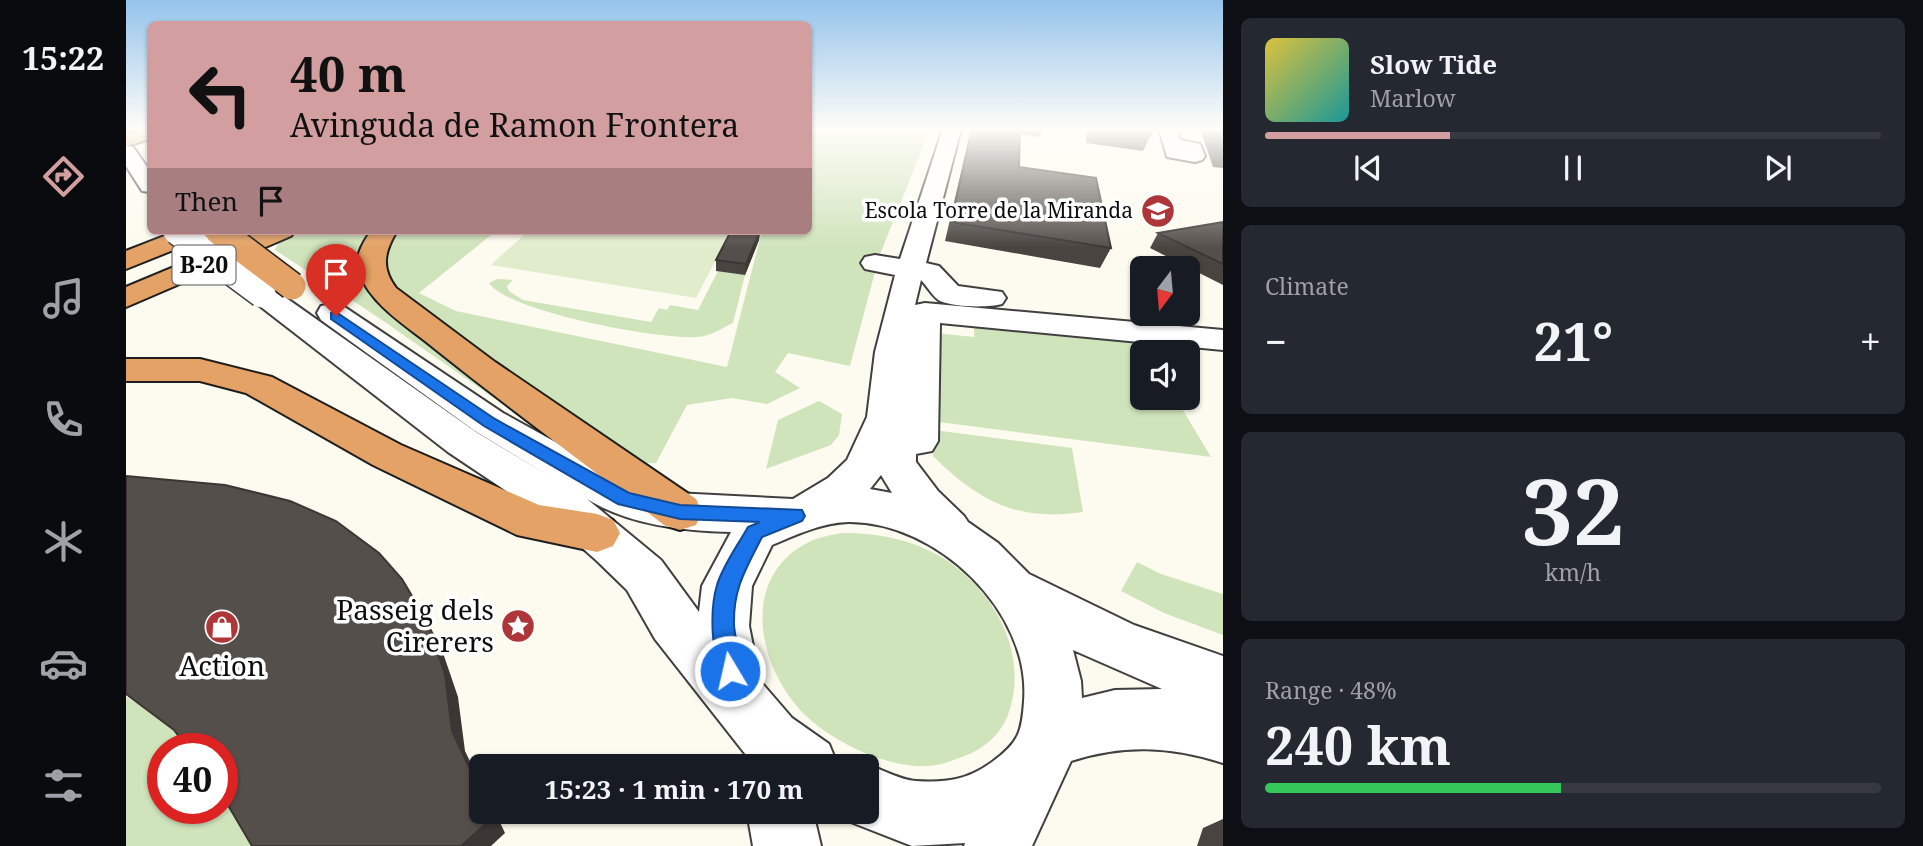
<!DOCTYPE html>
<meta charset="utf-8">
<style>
:root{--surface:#171b24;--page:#242831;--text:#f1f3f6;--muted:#9ea1a6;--line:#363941;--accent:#d39ea0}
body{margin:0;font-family:"Noto Serif",serif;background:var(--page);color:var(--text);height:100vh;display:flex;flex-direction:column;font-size:26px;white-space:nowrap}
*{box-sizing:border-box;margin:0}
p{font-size:23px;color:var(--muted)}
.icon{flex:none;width:38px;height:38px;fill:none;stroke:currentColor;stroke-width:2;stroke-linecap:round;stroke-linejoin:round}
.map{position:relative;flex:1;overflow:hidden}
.sheet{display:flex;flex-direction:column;gap:18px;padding:18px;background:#0d0f14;width:700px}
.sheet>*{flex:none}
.banner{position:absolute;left:21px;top:21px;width:665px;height:214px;border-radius:10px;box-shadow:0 2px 5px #0004;background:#d39ea0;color:#111;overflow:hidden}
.needle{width:46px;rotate:196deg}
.buttons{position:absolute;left:1004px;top:256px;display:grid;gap:14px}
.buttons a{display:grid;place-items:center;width:70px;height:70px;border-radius:10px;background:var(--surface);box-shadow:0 2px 5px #0004;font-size:35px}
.speed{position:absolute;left:21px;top:733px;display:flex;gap:14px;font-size:35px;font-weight:700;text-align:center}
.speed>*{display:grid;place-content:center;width:91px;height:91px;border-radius:50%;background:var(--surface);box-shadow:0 2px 5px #0004;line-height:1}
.speed .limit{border:10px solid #d22;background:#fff;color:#111}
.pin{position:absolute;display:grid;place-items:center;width:60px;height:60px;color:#fff;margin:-72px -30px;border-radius:50% 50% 50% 0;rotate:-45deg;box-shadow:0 0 7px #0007}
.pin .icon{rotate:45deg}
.me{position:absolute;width:77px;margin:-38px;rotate:351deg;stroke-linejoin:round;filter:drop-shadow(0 0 5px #0008)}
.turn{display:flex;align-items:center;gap:24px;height:147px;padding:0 28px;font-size:32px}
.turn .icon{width:91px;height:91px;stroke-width:2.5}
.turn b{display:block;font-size:49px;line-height:60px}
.then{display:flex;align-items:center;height:66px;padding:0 28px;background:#0003;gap:14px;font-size:26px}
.big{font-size:52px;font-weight:700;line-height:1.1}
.sheet .tile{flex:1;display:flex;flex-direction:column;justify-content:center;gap:10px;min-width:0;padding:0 24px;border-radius:10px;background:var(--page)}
.sheet .dial{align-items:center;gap:0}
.dial b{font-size:91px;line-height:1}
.song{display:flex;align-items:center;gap:21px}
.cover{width:84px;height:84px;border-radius:10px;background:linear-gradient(135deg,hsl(50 70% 55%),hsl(180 70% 35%))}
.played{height:7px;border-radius:4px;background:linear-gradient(90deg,var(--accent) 30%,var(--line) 30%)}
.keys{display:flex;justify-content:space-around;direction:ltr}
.heat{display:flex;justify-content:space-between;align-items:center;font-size:38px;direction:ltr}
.charge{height:10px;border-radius:5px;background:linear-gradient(90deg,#34c759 48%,var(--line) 0)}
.trip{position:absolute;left:343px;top:754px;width:410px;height:70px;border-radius:10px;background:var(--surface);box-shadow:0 2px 5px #0004;font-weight:700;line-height:70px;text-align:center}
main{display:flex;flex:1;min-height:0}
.tabs{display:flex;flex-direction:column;width:126px;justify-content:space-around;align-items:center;background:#090b0e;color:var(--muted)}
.tabs .icon{width:49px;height:49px}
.tabs .current{color:var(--accent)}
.tabs b{font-size:32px;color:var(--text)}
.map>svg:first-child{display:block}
.green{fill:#d0e4bc}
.pitch{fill:#e1eccd}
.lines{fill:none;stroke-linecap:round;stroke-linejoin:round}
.minor-casing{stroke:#404040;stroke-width:4}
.highway-casing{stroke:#1e1e1e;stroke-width:4}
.minor{fill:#fff;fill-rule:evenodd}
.highway{fill:#e4a266;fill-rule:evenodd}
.minor-bridge-casing{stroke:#404040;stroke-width:30;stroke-linecap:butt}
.highway-bridge-casing{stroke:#1e1e1e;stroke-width:30;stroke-linecap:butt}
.minor-bridge{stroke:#fff;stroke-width:27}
.highway-bridge{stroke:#e4a266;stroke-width:27}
.wall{fill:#494440}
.shaded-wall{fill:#3c3734}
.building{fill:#554f4b;stroke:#3c3734;stroke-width:2}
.route{fill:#1a73e8;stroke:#114b97;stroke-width:2}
.labels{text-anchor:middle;stroke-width:7;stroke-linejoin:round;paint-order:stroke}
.far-poi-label{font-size:21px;fill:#0d0d0d;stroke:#fff;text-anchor:end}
.shield{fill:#fff;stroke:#565656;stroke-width:2}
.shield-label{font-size:23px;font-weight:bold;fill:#0d0d0d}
.near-poi-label{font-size:28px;fill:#0d0d0d;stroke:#fff;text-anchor:end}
</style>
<main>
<nav class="tabs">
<b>15:22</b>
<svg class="icon current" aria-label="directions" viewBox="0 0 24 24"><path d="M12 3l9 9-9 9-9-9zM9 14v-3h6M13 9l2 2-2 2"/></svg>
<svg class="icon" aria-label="music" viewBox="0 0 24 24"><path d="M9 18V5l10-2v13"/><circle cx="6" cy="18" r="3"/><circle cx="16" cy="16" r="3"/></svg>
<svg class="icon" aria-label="phone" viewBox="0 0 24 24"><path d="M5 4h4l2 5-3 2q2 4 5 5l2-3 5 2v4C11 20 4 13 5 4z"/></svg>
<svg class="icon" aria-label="climate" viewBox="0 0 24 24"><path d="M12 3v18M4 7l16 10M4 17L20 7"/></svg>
<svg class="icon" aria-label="car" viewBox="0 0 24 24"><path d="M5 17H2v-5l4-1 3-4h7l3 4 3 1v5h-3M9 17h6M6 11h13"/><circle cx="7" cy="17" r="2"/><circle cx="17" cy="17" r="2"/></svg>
<svg class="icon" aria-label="filters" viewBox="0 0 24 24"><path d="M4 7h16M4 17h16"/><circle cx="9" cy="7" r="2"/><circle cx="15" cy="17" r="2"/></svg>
</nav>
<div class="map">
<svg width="1097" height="846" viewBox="0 0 1097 846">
<rect width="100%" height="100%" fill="#fdfbef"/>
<!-- green -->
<g class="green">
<path d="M 683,129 L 804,129 L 753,257 L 724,366 L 662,353 L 649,372 L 674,388 L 641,404 L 606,398 L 561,405 L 530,463 L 464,465 L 253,318 L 149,250 L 158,231 L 370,231 L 293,293 L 330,311 L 601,367 L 636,231 L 682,231 Z"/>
<path d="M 592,271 L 619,275 L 607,323 C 596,328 583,337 571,337 C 535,340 382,312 363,283 L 371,279 L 387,280 L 381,286 L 383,291 L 397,300 L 525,322 L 533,308 L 541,310 L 544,305 L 572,310 Z"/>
<path d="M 848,322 L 1014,340 L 1021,352 L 1017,352 L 1017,397 L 1049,397 L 1085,457 L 805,421 L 810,333 L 848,337 Z"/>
<path d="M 693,401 L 716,414 L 713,435 L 705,445 L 640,469 L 652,420 Z"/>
<path d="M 808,430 L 946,448 L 957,512 C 892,522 852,501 807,456 Z"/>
<path d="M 716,533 C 753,533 785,539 817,558 C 868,590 903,653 883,712 C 876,734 857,750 836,757 C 827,760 819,764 810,765 C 766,773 697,739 669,704 C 629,655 617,573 685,541 C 694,537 706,535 716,533 Z"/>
<path d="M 1011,562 L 1035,574 L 1097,594 L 1097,635 L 1038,613 L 995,591 Z"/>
<path d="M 0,697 L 31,715 L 76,749 L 37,749 L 37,808 L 96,808 L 96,773 L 146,846 L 0,846 Z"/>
</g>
<!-- pitch -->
<path class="pitch" d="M 402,231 L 605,231 L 570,298 L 365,265 Z"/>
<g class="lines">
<!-- minor casing -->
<g class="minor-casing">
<g id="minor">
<path d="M 817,129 L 835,129 L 800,263 L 813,266 L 832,286 L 876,292 L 880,298 L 876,304 C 862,308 827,307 814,301 C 807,297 801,286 795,280 L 789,305 L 799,303 L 1097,330 L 1097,350 L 814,323 L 812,441 L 806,451 L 790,454 L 790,462 L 812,491 L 838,516 L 842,522 L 872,543 L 903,574 L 1008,625 L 1097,656 L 1097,763 C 1044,746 998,744 945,761 L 906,846 L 838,846 L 839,843 L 786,846 L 717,819 L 714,812 L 740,812 L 740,766 L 733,766 L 740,764 C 755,769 774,780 790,781 C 820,783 842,780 866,762 C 892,743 896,733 898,701 C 905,611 810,521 722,522 C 695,523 670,535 646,545 L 626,586 L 623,626 L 634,681 L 666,718 L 703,744 L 712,766 L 631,766 L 624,760 L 529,639 L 501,590 L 470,560 L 428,523 L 322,452 L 126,300 L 121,294 L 126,288 L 136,285 L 146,288 L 350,432 L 425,477 L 349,431 L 195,320 L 191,313 L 195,306 L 206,304 L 217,306 L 377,413 L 500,481 L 549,493 L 667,499 L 702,478 L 721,460 L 741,417 L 749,352 L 769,275 L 739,269 L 735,263 L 739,257 L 749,255 L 774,259 ZM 755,475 L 766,493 L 744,489 ZM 461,499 C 503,525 557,531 605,532 L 576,586 L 573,612 L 535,560 ZM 947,650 L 1036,689 L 989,690 L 956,698 L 955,681 Z"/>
<path d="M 1033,129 L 1051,129 L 1054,140 L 1074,144 L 1079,156 L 1076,160 L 1069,162 L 1041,157 Z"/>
<path d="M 0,145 L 7,147 L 24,171 L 24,192 L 16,191 L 0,166 Z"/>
<path d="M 621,812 L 687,812 L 695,846 L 627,846 Z"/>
</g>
</g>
<!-- highway casing -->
<g class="highway-casing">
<g id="highway">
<path d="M 24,129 L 24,139 L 0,146 L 0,134 Z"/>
<path d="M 51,231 L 86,231 L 82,236 L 0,269 L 0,251 Z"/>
<path d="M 134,231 L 169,231 L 165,236 L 0,307 L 0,287 Z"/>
<path d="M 245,231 L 271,231 C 258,252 255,268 270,288 L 369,362 L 570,499 L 576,512 L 570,525 L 554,530 L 538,525 C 462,466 384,409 309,349 C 284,328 247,307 234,275 C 227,259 236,244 245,231 Z"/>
<path d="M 0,359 L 74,359 L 146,377 L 275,445 L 413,505 L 471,514 L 487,520 L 494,533 L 487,546 L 471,552 L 391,535 L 247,465 L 120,393 L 74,381 L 0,381 Z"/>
</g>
</g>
<!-- minor -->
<use href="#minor" class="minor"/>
<!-- highway -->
<use href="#highway" class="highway"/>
<!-- minor-bridge casing -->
<g class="minor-bridge-casing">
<path id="minor-bridge" d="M 51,231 L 136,294"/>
</g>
<!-- highway-bridge casing -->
<g class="highway-bridge-casing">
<path id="highway-bridge" d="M 93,231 L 166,286"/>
</g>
<!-- minor-bridge -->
<use href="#minor-bridge" class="minor-bridge"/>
<!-- highway-bridge -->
<use href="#highway-bridge" class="highway-bridge"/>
</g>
<!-- wall -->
<g class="wall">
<path d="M 845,129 L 917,129 L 914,137 L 894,134 L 893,167 L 985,248 L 974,268 L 819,241 Z"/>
<path d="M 961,129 L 1024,129 L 1025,135 L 1017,151 L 960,143 Z"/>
<path d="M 1074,129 L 1097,129 L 1097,168 L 1087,167 Z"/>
<path d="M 1097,222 L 1097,285 L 1024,248 L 1032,233 Z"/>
<path d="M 634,231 L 633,240 L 619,275 L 590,271 L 590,260 Z"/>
<path d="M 1097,819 L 1097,846 L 1071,846 L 1077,828 Z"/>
</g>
<!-- shaded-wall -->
<g class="shaded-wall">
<path d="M 634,231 L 633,240 L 619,275 L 620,264 Z"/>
<path d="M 302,623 L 315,647 L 332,697 L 339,751 L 355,784 L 355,793 L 326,731 Z"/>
<path d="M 364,812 L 369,812 L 379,833 L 365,846 L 335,846 Z"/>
</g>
<!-- building -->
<g class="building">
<path d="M 846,129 L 894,129 L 893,167 L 970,178 L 985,248 L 825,222 Z"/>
<path d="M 986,129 L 1024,129 L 1025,135 Z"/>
<path d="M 1097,222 L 1097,264 L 1032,233 Z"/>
<path d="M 605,231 L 634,231 L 620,264 L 590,260 Z"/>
<path d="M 0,476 L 99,485 L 164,501 L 210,521 L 253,553 L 276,579 L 302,623 L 319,675 L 326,731 L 355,793 L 355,812 L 364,812 L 367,817 L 335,846 L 126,846 L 96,795 L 96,749 L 62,749 L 48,730 L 0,694 Z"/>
</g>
<!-- sky -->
<linearGradient id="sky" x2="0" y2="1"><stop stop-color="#95c3eb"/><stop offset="0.52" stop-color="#fefdf8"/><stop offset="1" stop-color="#fefdf8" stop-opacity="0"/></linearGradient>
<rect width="1097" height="248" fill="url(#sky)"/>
<!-- route -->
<path class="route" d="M 210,312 L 369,419 L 503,493 L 554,505 L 676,510 L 679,516 L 676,521 L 636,537 C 620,569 607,588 608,625 C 609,643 619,662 612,679 L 604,682 L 596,679 C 586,654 583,612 591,585 C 597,565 612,545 622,527 L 634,522 L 554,519 L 492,504 L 358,426 L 205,319 L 205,313 Z"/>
<!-- icons -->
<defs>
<g id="school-disc" transform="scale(1.75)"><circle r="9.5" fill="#ae3538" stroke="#fff"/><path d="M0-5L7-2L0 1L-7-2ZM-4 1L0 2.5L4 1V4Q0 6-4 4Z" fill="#fff"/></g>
<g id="sight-disc" transform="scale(1.75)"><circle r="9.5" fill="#ae3538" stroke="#fff"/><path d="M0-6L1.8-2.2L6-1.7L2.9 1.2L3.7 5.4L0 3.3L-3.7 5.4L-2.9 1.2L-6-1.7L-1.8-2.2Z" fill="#fff"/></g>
<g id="shop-disc" transform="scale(1.75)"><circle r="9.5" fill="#ae3538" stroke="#fff"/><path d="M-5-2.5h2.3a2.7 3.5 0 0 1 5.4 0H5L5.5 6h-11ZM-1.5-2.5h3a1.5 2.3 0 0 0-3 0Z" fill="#fff"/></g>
</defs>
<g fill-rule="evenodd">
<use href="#school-disc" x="1032" y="211"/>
<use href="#sight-disc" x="392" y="626"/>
<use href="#shop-disc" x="96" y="627"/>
</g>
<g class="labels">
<!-- far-poi labels -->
<g class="far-poi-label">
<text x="1007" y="218">Escola Torre de la Miranda</text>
</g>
<!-- shield labels -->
<rect class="shield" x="46.5" y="245.5" width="63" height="39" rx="5"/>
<g class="shield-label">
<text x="78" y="273">B-20</text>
</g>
<!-- near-poi labels -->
<g class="near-poi-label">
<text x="368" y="620">Passeig dels<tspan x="368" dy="32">Cirerers</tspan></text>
<text x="96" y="676" text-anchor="middle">Action</text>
</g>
</g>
</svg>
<div class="buttons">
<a><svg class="needle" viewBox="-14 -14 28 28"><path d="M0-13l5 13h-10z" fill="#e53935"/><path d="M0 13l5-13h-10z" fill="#9ea1a6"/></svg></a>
<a><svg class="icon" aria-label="sound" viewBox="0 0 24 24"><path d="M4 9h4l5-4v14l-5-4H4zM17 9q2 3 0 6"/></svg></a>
</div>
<div class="speed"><div class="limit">40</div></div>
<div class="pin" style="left:210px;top:316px;background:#d93025"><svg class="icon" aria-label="arrive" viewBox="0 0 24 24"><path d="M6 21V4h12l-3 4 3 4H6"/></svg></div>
<svg class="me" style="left:604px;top:671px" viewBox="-20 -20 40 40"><circle r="17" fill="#1a73e8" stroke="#fff" stroke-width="3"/><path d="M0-11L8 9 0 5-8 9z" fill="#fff"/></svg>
<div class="trip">15:23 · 1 min · 170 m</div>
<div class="banner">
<div class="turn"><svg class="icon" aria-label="left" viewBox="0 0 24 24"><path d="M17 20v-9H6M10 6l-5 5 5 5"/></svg><div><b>40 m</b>Avinguda de Ramon Frontera</div></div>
<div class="then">Then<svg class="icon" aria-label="arrive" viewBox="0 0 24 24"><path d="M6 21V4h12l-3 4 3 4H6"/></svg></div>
</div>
</div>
<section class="sheet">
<div class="tile">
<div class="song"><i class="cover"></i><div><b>Slow Tide</b><p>Marlow</p></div></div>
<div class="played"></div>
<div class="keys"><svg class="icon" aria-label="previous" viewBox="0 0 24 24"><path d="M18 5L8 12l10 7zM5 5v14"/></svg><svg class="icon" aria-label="pause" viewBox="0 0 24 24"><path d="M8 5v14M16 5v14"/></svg><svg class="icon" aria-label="next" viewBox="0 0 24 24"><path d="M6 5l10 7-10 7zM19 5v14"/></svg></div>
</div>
<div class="tile"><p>Climate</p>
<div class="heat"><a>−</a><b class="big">21°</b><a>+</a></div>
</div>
<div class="tile dial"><b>32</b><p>km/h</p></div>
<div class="tile"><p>Range · 48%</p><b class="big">240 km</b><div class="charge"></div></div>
</section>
</main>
